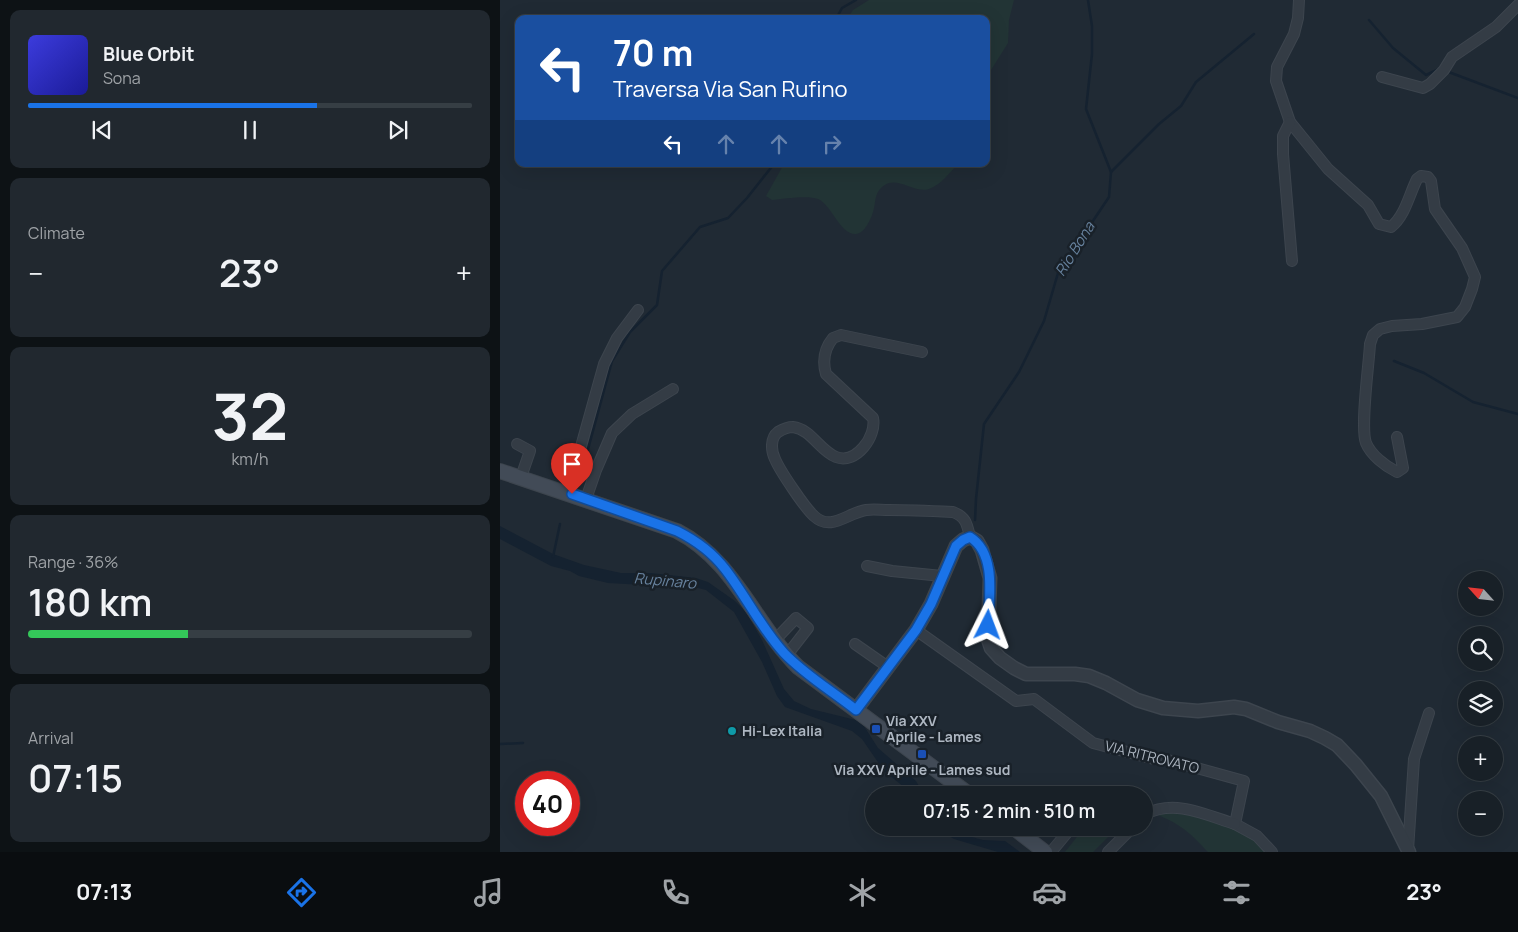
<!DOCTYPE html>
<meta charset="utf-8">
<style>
:root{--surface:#182027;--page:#21282f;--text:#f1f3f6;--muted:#9fa3a7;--line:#363e44;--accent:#1a73e8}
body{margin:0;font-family:Manrope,sans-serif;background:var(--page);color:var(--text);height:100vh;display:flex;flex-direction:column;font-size:19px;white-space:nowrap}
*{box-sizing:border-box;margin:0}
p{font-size:16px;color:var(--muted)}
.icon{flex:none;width:28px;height:28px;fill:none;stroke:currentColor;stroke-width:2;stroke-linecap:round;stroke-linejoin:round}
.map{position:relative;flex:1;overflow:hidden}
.sheet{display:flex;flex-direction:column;gap:10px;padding:10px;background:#0d1215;width:500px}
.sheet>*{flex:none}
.guide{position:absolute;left:15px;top:15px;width:475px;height:152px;border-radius:10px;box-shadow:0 5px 20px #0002,0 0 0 1px var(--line);background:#1a4fa0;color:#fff;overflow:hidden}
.needle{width:32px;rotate:297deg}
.fabs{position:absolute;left:958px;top:571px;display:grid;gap:10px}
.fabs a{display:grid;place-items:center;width:45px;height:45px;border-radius:50%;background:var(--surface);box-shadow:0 5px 20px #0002,0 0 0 1px var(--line);font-size:25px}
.speed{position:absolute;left:15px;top:771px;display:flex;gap:10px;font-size:25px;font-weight:700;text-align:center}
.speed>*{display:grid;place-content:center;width:65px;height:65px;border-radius:50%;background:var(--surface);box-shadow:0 5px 20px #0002,0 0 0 1px var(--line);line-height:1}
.speed .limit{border:8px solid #d22;background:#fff;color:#111}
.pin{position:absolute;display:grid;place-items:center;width:42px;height:42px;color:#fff;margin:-51px -21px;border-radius:50% 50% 50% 0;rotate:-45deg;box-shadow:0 0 5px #0007}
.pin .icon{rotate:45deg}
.me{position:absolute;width:55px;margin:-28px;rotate:3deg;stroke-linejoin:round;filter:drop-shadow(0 0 4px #0008)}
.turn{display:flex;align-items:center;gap:18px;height:105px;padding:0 15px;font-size:22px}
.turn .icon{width:65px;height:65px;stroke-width:2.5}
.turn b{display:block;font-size:35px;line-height:42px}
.lanes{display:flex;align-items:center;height:48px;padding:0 15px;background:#0003;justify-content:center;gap:25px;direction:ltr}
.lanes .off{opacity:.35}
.big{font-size:38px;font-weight:600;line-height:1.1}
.sheet .widget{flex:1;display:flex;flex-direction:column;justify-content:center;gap:8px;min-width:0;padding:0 18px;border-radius:10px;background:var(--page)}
.sheet .dial{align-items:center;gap:0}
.dial b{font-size:65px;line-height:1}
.song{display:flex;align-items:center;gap:15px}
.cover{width:60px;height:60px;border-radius:8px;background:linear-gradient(135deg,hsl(240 70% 55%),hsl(240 70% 35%))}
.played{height:5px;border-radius:2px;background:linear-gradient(90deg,var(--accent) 65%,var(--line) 65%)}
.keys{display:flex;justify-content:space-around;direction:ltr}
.heat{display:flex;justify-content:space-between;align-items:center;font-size:28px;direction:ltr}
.charge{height:8px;border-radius:4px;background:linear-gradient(90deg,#34c759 36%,var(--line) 0)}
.trip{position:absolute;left:365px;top:786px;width:288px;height:50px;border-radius:25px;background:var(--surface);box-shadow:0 5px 20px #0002,0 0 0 1px var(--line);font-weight:600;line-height:50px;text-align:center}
.dock{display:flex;height:80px;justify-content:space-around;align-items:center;background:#0a0d10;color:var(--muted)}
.dock .icon{width:35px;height:35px}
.dock .active{color:var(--accent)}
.dock b{font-size:22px;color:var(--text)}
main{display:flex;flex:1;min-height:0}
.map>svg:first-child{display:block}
.green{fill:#223435}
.water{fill:#152230}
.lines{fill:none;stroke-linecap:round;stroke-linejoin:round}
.stream{stroke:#152230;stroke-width:2.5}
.minor-casing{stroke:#3d454e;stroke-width:12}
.tertiary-casing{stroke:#3d454e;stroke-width:15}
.secondary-casing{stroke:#3d454e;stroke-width:16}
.minor{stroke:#343c45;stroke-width:10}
.tertiary{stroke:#343c45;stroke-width:12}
.secondary{stroke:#424b57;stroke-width:14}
.route-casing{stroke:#114b97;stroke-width:12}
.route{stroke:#1a73e8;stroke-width:9}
.transit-dot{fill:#1a4fb4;stroke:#192129;stroke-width:2}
.culture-dot{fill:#0f9aa8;stroke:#192129;stroke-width:2}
.labels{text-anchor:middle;stroke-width:5;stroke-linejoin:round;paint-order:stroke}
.poi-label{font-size:14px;font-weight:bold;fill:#aeb7c2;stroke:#192129;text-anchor:start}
.street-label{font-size:14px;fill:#aeb7c2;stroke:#192129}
.water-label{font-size:15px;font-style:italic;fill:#68839f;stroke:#192129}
</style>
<main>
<section class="sheet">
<div class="widget">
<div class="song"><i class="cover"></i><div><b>Blue Orbit</b><p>Sona</p></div></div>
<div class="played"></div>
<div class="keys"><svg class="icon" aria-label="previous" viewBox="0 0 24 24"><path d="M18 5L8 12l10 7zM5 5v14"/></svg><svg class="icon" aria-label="pause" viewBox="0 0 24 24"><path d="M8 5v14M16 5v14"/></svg><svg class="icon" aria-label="next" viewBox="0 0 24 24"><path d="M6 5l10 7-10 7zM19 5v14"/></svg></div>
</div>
<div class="widget"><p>Climate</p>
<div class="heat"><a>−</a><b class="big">23°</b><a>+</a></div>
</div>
<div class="widget dial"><b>32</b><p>km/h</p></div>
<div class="widget"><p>Range · 36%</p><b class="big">180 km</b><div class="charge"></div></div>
<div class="widget"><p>Arrival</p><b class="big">07:15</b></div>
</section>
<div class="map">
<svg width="1018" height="852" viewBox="0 0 1018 852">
<rect width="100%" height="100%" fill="#202a34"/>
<!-- green -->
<g class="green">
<path d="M 369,0 L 514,0 L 509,20 L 508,43 L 486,78 L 486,19 L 347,19 L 353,10 Z"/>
<path d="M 284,164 L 458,164 C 450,172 441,185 429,189 C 414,194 396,174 382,187 C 374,194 376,203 373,212 C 371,219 364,234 356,234 C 340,235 332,205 318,199 C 308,195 283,199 272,200 L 266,196 Z"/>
<path d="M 677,809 L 742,831 L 753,836 L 766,852 L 708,852 C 689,832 681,824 655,814 Z"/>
<path d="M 584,828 L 617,828 L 593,852 L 565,852 Z"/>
</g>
<!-- water -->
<g class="water">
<path d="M 0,526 L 53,554 L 84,565 L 121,573 L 151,573 L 196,578 L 208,582 L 235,601 L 246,612 L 262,640 L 284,689 L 294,701 L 311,709 L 356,720 L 364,726 L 378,748 L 416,781 L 424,795 L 414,795 L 384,771 L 362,739 L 352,731 L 285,707 L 277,696 L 262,662 L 234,612 L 206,590 L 198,588 L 108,583 L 79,576 L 70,571 L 51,566 L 0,539 Z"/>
<path d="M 436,828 L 448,828 L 461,834 L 483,840 L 505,841 L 520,852 L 498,852 L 454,839 Z"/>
</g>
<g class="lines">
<!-- stream -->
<g class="stream">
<path d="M 336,19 L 342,8 L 356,0"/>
<path d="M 869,20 L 893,48 L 926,75 L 939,69"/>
<path d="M 946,71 L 1018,98"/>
<path d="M 611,172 L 659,124 L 681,106 L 696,82 L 754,34"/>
<path d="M 894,361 L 924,373 L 973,402 L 1018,414"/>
<path d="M 78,486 L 112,361 L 130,332 L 157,305 L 162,271 L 200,227 L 228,218 L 247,198 L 274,164"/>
<path d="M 475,520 L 476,499 L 484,424 L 519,372 L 544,321 L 558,273 L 609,197 L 611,172 L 586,109 L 592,54 L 592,26 L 588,0"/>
<path d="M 53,557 L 60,524"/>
<path d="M 0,744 L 23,743"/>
</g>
<!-- minor casing -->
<g class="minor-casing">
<g id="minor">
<path d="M 799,0 L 798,18 L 794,34 L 777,67 L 776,81 L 790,122 L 828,169 L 868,205 L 879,224 L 891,227 C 905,216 909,195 917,179 L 921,176 L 928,177 L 931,181 L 935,209 L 962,248 L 975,277 L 972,289 L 965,307 L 957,317 L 922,324 L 892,326 L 880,329 L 873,335 L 870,344 C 869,364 860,427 866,443 C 871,455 885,466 897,472 L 903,468 L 897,437"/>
<path d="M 882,77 L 923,88 L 930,84 L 944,70 L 952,57 L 996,27 L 1018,5"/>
<path d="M 790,122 L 783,136 L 783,154 L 792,261"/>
<path d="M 422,352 L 341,335 L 333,338 C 324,349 322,360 326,374 L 373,418 C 377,436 356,465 336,457 C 320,451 311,429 293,427 C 287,427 283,429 278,432 C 270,438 271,451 275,459 C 280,471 305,508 314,516 C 331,532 347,513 366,510 C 373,509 381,510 389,510 C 410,510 432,511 453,512 C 466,517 467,524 470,537"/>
<path d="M 17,444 L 30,451 L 21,477"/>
<path d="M 68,493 L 104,364 L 117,338 L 138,310"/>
<path d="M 86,499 L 96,470 L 112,433 L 132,414 L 173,389"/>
<path d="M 367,566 L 392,571 L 442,576"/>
<path d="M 416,630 L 516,701 L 534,699 L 593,743 L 654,759 L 664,759 L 744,781 L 735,824 L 757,836 L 772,852"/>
<path d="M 275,640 L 296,618 L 308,628 L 287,655"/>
<path d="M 355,644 L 388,667"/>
<path d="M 596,795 L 598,795"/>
<path d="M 644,812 L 646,814 C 675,799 706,815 735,824"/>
<path d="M 908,850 L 914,759 L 929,713"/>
<path d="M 551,852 L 571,828"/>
<path d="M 608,852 L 632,828"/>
</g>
</g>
<!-- tertiary casing -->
<g class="tertiary-casing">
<path id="tertiary" d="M 356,710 L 416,630 L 431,604 L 456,546 L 463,540 L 470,537 L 477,541 L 482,550 L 490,578 L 488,639 L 491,648 L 500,658 L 514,668 L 526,674 L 575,674 L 589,676 L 606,683 L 637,700 L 663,708 L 698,711 L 734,707 L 746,709 L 778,722 L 810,731 L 825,738 L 837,745 L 856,765 L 881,796 L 909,852"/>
</g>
<!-- secondary casing -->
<g class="secondary-casing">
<g id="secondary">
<path d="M 0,471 L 177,531 C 234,560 254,623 298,667 L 470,795"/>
<path d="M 514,828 L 545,852"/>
</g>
</g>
<!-- minor -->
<use href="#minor" class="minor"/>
<!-- tertiary -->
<use href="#tertiary" class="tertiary"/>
<!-- secondary -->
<use href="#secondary" class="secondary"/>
</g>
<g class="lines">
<!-- route casing -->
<g class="route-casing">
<path id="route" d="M 72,494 L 177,531 C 195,540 212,552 225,569 C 246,596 261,628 284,653 C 305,675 332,691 356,710 L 416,630 L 431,604 L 456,546 L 463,540 L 470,537 C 497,554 489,598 488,625"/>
</g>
<!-- route -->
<use href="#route" class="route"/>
</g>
<!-- markers -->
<g class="transit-dot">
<rect x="371" y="724" width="10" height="10" rx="2.5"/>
<rect x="417" y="749" width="10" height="10" rx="2.5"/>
</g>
<circle class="culture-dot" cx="232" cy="731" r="5"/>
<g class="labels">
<!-- poi labels -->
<g class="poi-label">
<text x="386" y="726">Via XXV<tspan x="386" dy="16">Aprile - Lames</tspan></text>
<text x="242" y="736">Hi-Lex Italia</text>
<text x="422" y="775" text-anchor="middle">Via XXV Aprile - Lames sud</text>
</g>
<!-- street labels -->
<g class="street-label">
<text transform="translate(652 757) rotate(14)" y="5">VIA RITROVATO</text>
</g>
<!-- water labels -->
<g class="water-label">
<text transform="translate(575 249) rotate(-58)" y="5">Rio Bona</text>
<text transform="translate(165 581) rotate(5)" y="5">Rupinaro</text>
</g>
</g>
</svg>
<div class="fabs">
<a><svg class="needle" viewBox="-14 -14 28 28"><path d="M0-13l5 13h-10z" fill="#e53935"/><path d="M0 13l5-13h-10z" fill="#9fa3a7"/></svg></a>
<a><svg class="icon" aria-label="search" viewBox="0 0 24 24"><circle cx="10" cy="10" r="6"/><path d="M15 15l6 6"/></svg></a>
<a><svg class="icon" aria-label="layers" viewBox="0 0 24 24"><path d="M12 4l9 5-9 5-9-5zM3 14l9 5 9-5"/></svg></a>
<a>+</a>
<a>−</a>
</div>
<div class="speed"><div class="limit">40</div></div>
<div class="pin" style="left:72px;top:494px;background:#d93025"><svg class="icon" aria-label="arrive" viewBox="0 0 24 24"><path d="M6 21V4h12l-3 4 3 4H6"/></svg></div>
<svg class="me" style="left:488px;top:625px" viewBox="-20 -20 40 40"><path d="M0-17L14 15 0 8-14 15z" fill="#1a73e8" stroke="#fff" stroke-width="4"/></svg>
<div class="trip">07:15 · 2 min · 510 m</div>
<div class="guide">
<div class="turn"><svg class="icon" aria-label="left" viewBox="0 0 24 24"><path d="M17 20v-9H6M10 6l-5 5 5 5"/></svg><div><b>70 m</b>Traversa Via San Rufino</div></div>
<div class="lanes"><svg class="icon" aria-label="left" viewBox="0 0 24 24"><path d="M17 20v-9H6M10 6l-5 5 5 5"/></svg><svg class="icon off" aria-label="ahead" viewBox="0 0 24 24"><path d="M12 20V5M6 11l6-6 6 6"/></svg><svg class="icon off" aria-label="ahead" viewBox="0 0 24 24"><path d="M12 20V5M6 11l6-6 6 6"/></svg><svg class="icon off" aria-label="right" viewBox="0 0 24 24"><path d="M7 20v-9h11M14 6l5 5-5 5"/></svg></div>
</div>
</div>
</main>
<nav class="dock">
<b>07:13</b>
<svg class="icon active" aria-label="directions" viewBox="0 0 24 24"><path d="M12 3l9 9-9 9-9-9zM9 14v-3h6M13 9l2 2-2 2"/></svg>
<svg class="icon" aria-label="music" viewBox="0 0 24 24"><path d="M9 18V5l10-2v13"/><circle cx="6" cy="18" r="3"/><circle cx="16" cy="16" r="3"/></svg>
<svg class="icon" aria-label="phone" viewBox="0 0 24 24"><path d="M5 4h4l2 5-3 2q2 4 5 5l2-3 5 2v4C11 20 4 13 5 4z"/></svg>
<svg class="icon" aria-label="climate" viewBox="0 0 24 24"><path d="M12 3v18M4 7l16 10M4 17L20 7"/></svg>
<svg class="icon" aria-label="car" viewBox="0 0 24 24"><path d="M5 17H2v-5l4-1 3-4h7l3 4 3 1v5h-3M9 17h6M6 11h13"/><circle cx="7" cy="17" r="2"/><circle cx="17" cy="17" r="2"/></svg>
<svg class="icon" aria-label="filters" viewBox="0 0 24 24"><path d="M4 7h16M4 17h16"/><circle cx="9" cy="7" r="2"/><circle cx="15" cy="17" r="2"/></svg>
<b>23°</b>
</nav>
